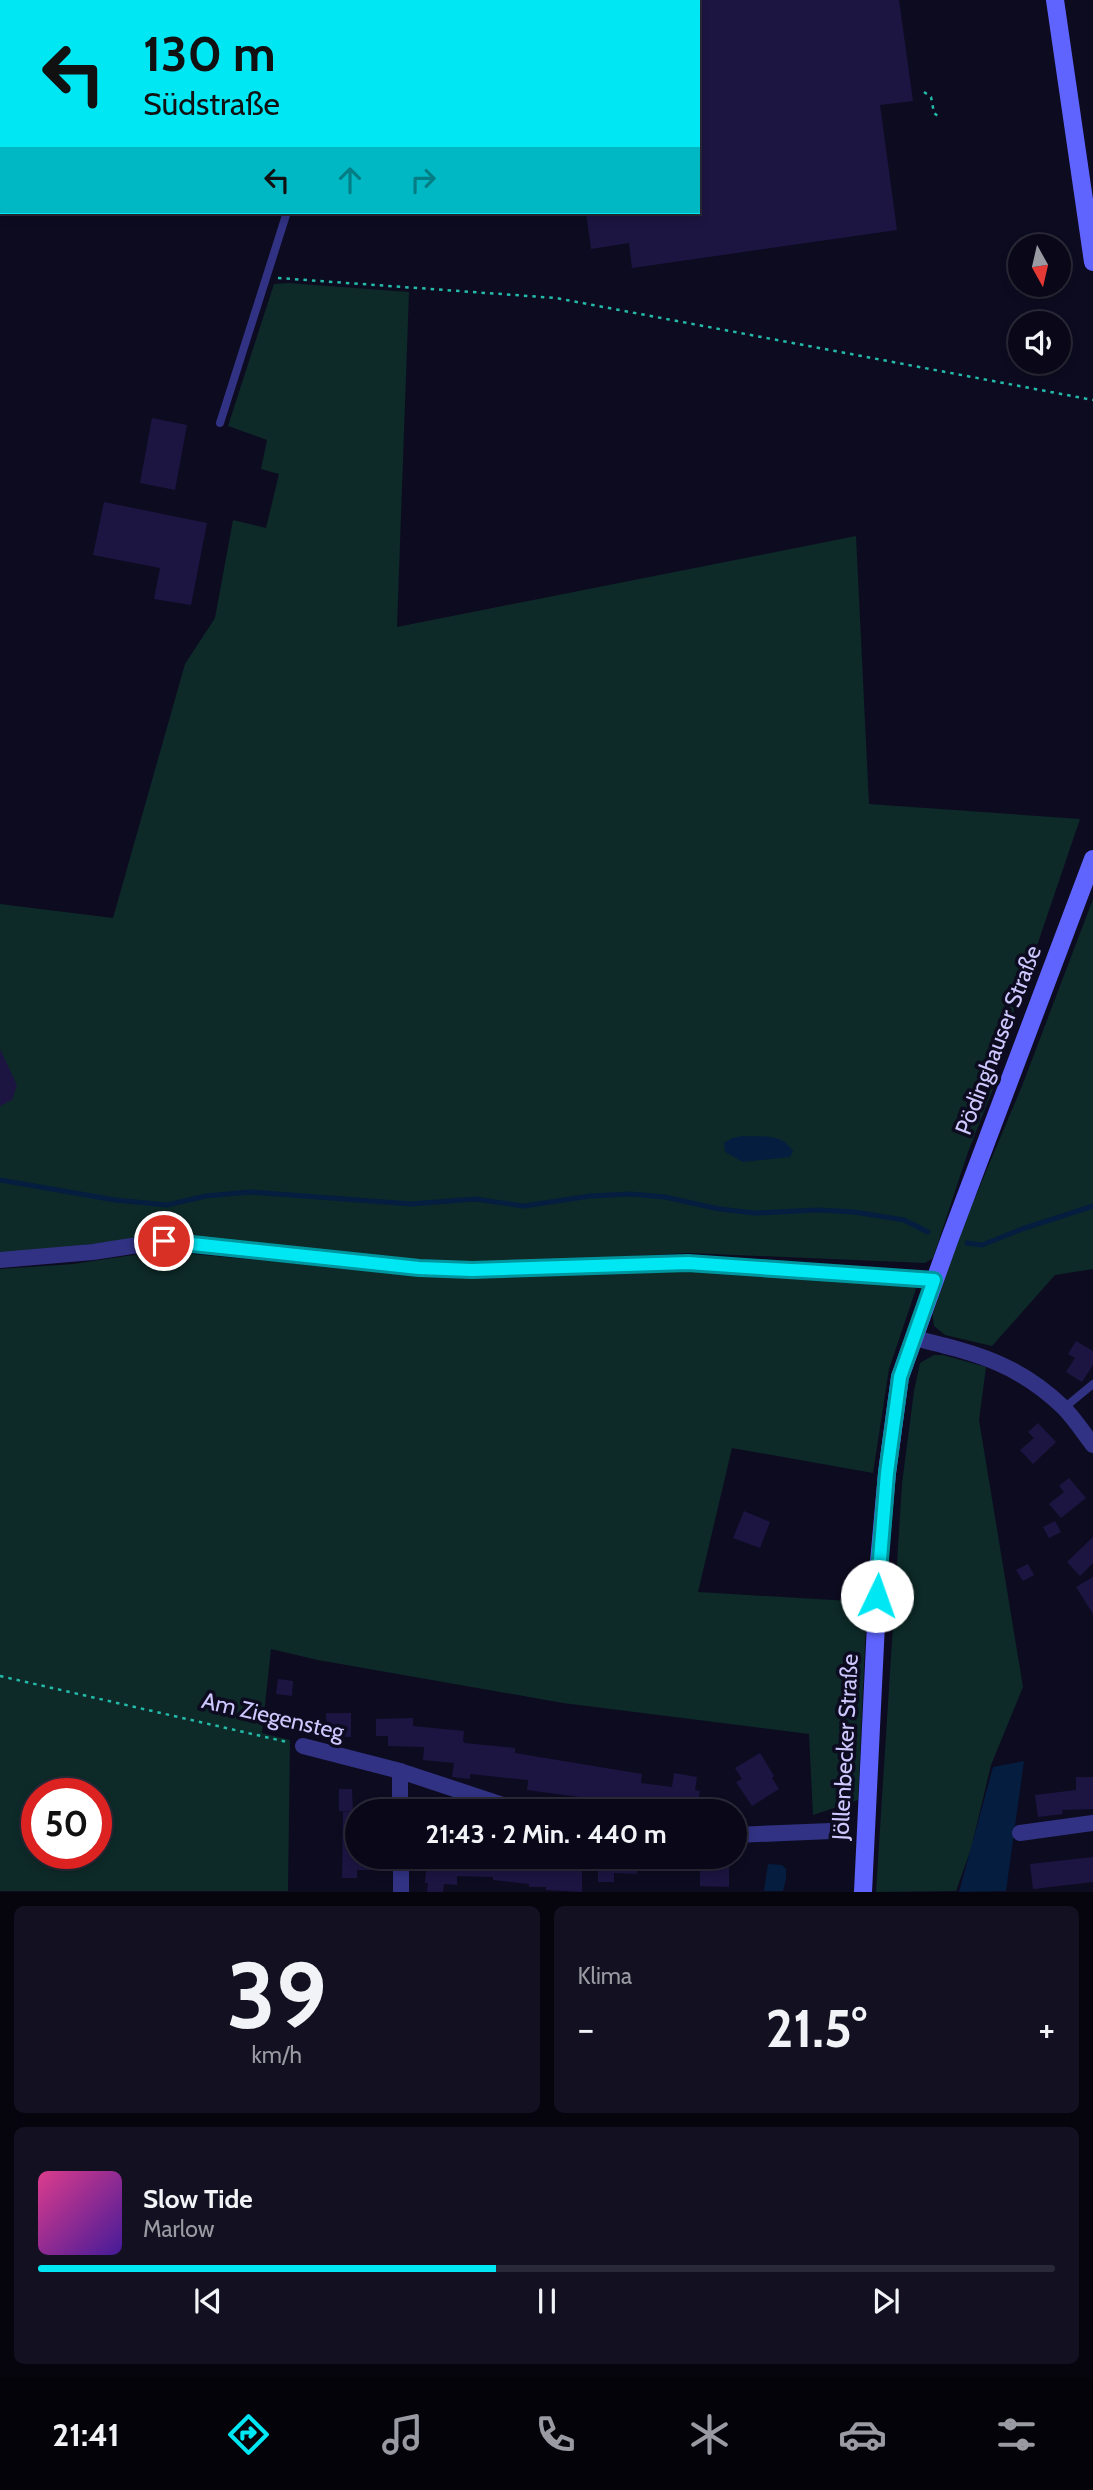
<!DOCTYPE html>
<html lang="de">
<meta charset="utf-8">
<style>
:root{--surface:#0a0818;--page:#131121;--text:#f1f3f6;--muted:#999aa2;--line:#2a2937;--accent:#00e7f4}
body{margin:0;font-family:Cabin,sans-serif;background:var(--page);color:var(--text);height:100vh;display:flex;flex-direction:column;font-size:26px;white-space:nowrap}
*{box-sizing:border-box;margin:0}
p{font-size:23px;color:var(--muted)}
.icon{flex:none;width:38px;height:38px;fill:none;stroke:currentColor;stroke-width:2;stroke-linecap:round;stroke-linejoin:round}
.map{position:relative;height:1892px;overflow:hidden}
.details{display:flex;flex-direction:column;gap:14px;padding:14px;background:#06040d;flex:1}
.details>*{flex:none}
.hud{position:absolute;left:0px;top:0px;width:700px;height:214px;box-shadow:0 4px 10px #0003,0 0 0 2px var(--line);background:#00e7f4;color:#111;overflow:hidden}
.needle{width:46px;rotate:172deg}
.controls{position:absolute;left:1008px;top:234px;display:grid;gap:14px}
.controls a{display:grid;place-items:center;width:63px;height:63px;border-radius:50%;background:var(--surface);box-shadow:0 4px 10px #0003,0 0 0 2px var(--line);font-size:35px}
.speed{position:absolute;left:21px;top:1778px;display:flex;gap:14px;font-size:35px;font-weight:700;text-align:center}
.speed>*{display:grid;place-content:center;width:91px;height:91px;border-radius:50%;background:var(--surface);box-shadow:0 4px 10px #0003,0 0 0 2px var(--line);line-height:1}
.speed .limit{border:10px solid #d22;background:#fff;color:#111}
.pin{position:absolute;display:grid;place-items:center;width:60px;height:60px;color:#fff;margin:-30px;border:4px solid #fff;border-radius:50%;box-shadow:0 2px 7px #0007}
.me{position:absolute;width:77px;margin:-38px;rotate:3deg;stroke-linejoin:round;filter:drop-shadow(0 0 5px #0008)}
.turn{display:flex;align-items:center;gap:24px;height:147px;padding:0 28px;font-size:32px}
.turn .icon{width:91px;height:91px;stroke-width:2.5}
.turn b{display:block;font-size:49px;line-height:60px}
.lanes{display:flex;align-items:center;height:66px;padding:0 28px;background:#0003;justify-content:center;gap:35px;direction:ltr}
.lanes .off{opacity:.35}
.big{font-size:52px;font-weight:800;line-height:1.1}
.details .widget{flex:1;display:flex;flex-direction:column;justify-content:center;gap:10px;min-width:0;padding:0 24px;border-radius:10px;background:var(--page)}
.details .dial{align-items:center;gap:0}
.dial b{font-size:91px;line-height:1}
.song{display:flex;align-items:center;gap:21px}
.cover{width:84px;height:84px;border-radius:10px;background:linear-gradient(135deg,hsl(330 70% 55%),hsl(260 70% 35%))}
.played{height:7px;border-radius:4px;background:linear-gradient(90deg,var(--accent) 45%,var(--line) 45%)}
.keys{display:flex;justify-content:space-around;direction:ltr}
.heat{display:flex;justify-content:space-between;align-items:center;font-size:38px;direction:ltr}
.details .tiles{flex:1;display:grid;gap:14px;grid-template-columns:1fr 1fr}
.widget:last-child{grid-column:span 2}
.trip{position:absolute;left:345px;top:1799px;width:402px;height:70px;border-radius:35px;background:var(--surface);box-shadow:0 4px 10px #0003,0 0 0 2px var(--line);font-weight:800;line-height:70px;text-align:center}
.dock{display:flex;height:112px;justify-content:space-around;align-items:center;background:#04030a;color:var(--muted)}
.dock .icon{width:49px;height:49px}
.dock .on{color:var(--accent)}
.dock b{font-size:32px;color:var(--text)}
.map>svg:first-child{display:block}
.green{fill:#0d2a28;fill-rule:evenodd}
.water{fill:#051d3f}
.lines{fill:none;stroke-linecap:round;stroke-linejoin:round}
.stream{stroke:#051d3f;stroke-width:5}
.building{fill:#1c1542}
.path{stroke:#23baa9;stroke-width:2.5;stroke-dasharray:3.5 5;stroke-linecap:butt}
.service{stroke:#313283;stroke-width:8}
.minor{stroke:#313283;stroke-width:16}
.secondary{stroke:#6064ff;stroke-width:18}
.route-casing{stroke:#00969f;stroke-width:18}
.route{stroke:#00e7f4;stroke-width:12}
.labels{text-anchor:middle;stroke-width:7;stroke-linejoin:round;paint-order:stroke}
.street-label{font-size:23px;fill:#cdc9ff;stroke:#0d0b20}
</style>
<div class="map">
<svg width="1093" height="1892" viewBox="0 0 1093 1892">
<rect width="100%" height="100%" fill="#0d0b20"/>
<!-- green -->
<g class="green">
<path d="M 288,283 L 409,292 L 397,627 L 856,536 L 869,804 L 1080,819 L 1025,981 L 987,1082 L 993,1089 L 968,1152 L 933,1258 L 925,1263 L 688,1253 L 470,1265 L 166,1235 L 25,1252 L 0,1252 L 0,904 L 113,918 L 185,664 L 215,618 L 233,520 L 266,528 L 279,474 L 261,469 L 267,440 L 228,426 L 274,284 Z"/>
<path d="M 1093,899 L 1093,1269 L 1055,1275 L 992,1346 L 945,1335 L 934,1326 L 932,1312 L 958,1238 L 1022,1086 Z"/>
<path d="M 160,1251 L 419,1275 L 502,1277 L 690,1266 L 909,1282 L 916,1289 L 889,1369 L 873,1473 L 732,1448 L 698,1592 L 867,1602 L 858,1800 L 813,1815 L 809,1734 L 563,1703 L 318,1660 L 271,1649 L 262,1733 L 290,1740 L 288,1891 L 0,1891 L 0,1269 L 73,1264 ZM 37,1794 L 96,1794 L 96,1853 L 37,1853 Z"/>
<path d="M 934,1355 L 943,1355 L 986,1367 L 979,1420 L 1023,1687 L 991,1765 L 971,1849 L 956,1891 L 876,1892 L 902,1484 L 914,1391 L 920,1363 Z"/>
</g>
<!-- water -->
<g class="water">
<path d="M 742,1136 C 761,1137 782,1133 793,1151 L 790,1157 L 743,1162 L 725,1152 L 724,1143 L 732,1138 Z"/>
<path d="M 1024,1761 L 1006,1891 L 959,1892 L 993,1767 Z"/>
<path d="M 768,1864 L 782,1865 L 786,1869 L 786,1879 L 783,1891 L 764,1891 Z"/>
</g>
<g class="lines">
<!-- stream -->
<g class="stream">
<path d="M 0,1180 L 115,1200 L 167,1205 L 206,1196 L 250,1192 L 411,1204 L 475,1199 L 524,1206 L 590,1196 L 631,1194 L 665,1197 L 719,1209 L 755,1213 L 819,1210 L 854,1212 L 904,1220 L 928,1232"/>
<path d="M 967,1243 L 982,1245 L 1022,1229 L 1093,1206"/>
</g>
</g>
<!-- building -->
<g class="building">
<path d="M 698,0 L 899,0 L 913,101 L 880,105 L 897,230 L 632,268 L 629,243 L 591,249 L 586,212 L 698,212 Z"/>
<path d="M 152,418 L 187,425 L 175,490 L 140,483 Z"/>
<path d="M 104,502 L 207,523 L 191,605 L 154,599 L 160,568 L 93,555 Z"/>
<path d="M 0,1049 L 17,1085 L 12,1100 L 0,1106 Z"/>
<path d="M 1076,1341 L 1093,1351 L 1093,1365 L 1082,1382 L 1066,1372 L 1075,1358 L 1068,1354 Z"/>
<path d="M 1038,1423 L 1056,1442 L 1033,1464 L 1020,1450 L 1034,1438 L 1028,1432 Z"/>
<path d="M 1069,1478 L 1086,1498 L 1061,1518 L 1049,1504 L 1064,1492 L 1059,1486 Z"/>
<path d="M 744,1511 L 770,1522 L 760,1548 L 733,1538 Z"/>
<path d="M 1055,1521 L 1061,1532 L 1049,1538 L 1043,1527 Z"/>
<path d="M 1093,1537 L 1093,1563 L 1080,1576 L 1067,1562 Z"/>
<path d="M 1028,1564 L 1034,1575 L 1023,1581 L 1016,1570 Z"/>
<path d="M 1093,1577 L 1093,1614 L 1076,1587 Z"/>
<path d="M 278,1679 L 293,1681 L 292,1696 L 276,1694 Z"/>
<path d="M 326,1713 L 351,1713 L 351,1737 L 327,1736 Z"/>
<path d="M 413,1718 L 413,1726 L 464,1731 L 463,1741 L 465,1743 L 515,1748 L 515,1753 L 642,1774 L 641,1783 L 672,1787 L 674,1773 L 697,1777 L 695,1790 L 700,1791 L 696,1811 L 654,1804 L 654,1807 L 527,1790 L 528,1780 L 470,1774 L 470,1779 L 452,1777 L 454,1763 L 423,1760 L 424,1747 L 388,1746 L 388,1736 L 376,1736 L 376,1719 Z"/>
<path d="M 760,1753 L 774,1776 L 772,1778 L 779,1789 L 752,1806 L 736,1782 L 742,1779 L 735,1768 Z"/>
<path d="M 1076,1777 L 1093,1777 L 1093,1809 L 1062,1810 L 1063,1814 L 1038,1817 L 1035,1795 L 1076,1790 Z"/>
<path d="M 339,1789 L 352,1789 L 353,1812 L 339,1811 Z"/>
<path d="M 343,1812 L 357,1812 L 357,1857 L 374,1857 L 374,1870 L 357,1870 L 357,1878 L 342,1878 Z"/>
<path d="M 476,1857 L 511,1857 L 511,1860 L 529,1860 L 529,1863 L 547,1863 L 546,1867 L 564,1867 L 564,1870 L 582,1871 L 582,1892 L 546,1890 L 546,1887 L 529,1887 L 529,1884 L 493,1880 L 493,1877 L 457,1876 L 457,1885 L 444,1884 L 443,1892 L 427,1892 L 428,1883 L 425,1883 L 427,1860 L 475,1863 Z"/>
<path d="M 608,1857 L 637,1857 L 637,1874 L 614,1873 L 614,1882 L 598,1882 L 598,1867 L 608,1868 Z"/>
<path d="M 1093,1857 L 1093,1882 L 1033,1889 L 1030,1864 Z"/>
<path d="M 700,1865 L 729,1865 L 729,1887 L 700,1886 Z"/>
</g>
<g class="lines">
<!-- path -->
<g class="path">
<path d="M 50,2 L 53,0"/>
<path d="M 0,26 L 2,25"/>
<path d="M 924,92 L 931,97 L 934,113 L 939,117"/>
<path d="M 278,278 L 556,298 L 1093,400"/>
<path d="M 0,1676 L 287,1742"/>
</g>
<!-- service -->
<g class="service">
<path d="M 302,0 L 302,2"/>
<path d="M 220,423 L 287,212"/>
<path d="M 1064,1408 L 1093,1384"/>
</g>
<!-- minor -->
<g class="minor">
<path d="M 0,1260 L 93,1252 L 164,1241 L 419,1268 L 472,1270 L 689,1263 L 934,1280"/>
<path d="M 914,1338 C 974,1353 1016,1362 1063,1407 C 1074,1418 1083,1432 1093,1445"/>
<path d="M 303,1746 L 400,1771 L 515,1809 L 532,1811"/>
<path d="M 400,1771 L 400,1811"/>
<path d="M 1020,1833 L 1093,1823"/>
<path d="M 735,1835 L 831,1831"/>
<path d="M 401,1857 L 401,1892"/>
</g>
<!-- secondary -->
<g class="secondary">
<path d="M 1055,0 L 1093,262"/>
<path d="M 863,1892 L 879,1562 L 887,1473 L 900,1377 L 950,1238 L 1093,859"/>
</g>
</g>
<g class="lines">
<!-- route casing -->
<g class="route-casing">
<path id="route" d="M 164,1241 L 419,1268 L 472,1270 L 688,1263 L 934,1280 L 900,1377 L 887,1473 L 877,1596"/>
</g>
<!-- route -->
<use href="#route" class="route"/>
</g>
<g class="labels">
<!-- street labels -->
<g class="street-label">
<text transform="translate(998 1040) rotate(-69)" y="8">Pödinghauser Straße</text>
<text transform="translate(273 1716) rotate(13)" y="8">Am Ziegensteg</text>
<text transform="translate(845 1747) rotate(-87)" y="8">Jöllenbecker Straße</text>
</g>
</g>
</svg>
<div class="controls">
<a><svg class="needle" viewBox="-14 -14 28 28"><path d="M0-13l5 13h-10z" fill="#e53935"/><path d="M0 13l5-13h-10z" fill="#999aa2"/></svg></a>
<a><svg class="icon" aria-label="sound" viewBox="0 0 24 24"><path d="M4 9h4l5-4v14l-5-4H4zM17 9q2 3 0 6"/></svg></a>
</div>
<div class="speed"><div class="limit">50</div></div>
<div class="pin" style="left:164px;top:1241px;background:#d93025"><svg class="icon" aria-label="arrive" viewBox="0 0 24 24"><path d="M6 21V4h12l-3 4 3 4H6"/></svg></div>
<svg class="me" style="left:877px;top:1596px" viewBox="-20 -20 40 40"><circle r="19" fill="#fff"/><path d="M0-13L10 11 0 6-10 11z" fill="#00e7f4"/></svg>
<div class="trip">21:43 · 2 Min. · 440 m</div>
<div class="hud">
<div class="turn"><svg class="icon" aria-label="left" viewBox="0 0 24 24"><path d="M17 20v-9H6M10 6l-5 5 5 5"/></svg><div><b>130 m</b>Südstraße</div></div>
<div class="lanes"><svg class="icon" aria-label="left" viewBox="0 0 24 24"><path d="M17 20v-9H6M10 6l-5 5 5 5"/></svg><svg class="icon off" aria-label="ahead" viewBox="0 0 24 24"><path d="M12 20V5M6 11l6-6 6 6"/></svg><svg class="icon off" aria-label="right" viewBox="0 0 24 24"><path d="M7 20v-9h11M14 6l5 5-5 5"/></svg></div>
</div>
</div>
<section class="details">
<div class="tiles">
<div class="widget dial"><b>39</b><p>km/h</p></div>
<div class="widget"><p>Klima</p>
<div class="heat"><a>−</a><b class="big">21.5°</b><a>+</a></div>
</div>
<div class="widget">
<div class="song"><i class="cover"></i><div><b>Slow Tide</b><p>Marlow</p></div></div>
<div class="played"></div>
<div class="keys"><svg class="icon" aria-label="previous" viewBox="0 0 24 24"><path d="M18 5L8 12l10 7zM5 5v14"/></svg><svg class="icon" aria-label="pause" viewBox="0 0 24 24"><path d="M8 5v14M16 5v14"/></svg><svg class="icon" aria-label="next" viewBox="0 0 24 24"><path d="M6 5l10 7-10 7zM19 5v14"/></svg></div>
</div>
</div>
</section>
<nav class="dock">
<b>21:41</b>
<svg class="icon on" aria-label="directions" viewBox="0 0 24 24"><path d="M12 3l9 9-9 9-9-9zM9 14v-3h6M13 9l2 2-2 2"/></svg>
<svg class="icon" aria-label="music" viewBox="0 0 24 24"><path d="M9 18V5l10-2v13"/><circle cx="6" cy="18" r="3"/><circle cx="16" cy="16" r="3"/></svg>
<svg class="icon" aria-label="phone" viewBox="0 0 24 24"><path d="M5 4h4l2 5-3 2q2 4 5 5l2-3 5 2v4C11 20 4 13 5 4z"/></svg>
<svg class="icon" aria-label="climate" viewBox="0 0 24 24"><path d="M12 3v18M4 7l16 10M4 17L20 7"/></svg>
<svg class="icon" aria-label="car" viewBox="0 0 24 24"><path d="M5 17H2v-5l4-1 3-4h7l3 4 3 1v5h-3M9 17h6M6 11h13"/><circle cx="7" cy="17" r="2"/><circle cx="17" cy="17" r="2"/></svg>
<svg class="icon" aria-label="filters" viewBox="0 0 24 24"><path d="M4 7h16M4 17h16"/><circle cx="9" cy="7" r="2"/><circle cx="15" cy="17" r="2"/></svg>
</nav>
